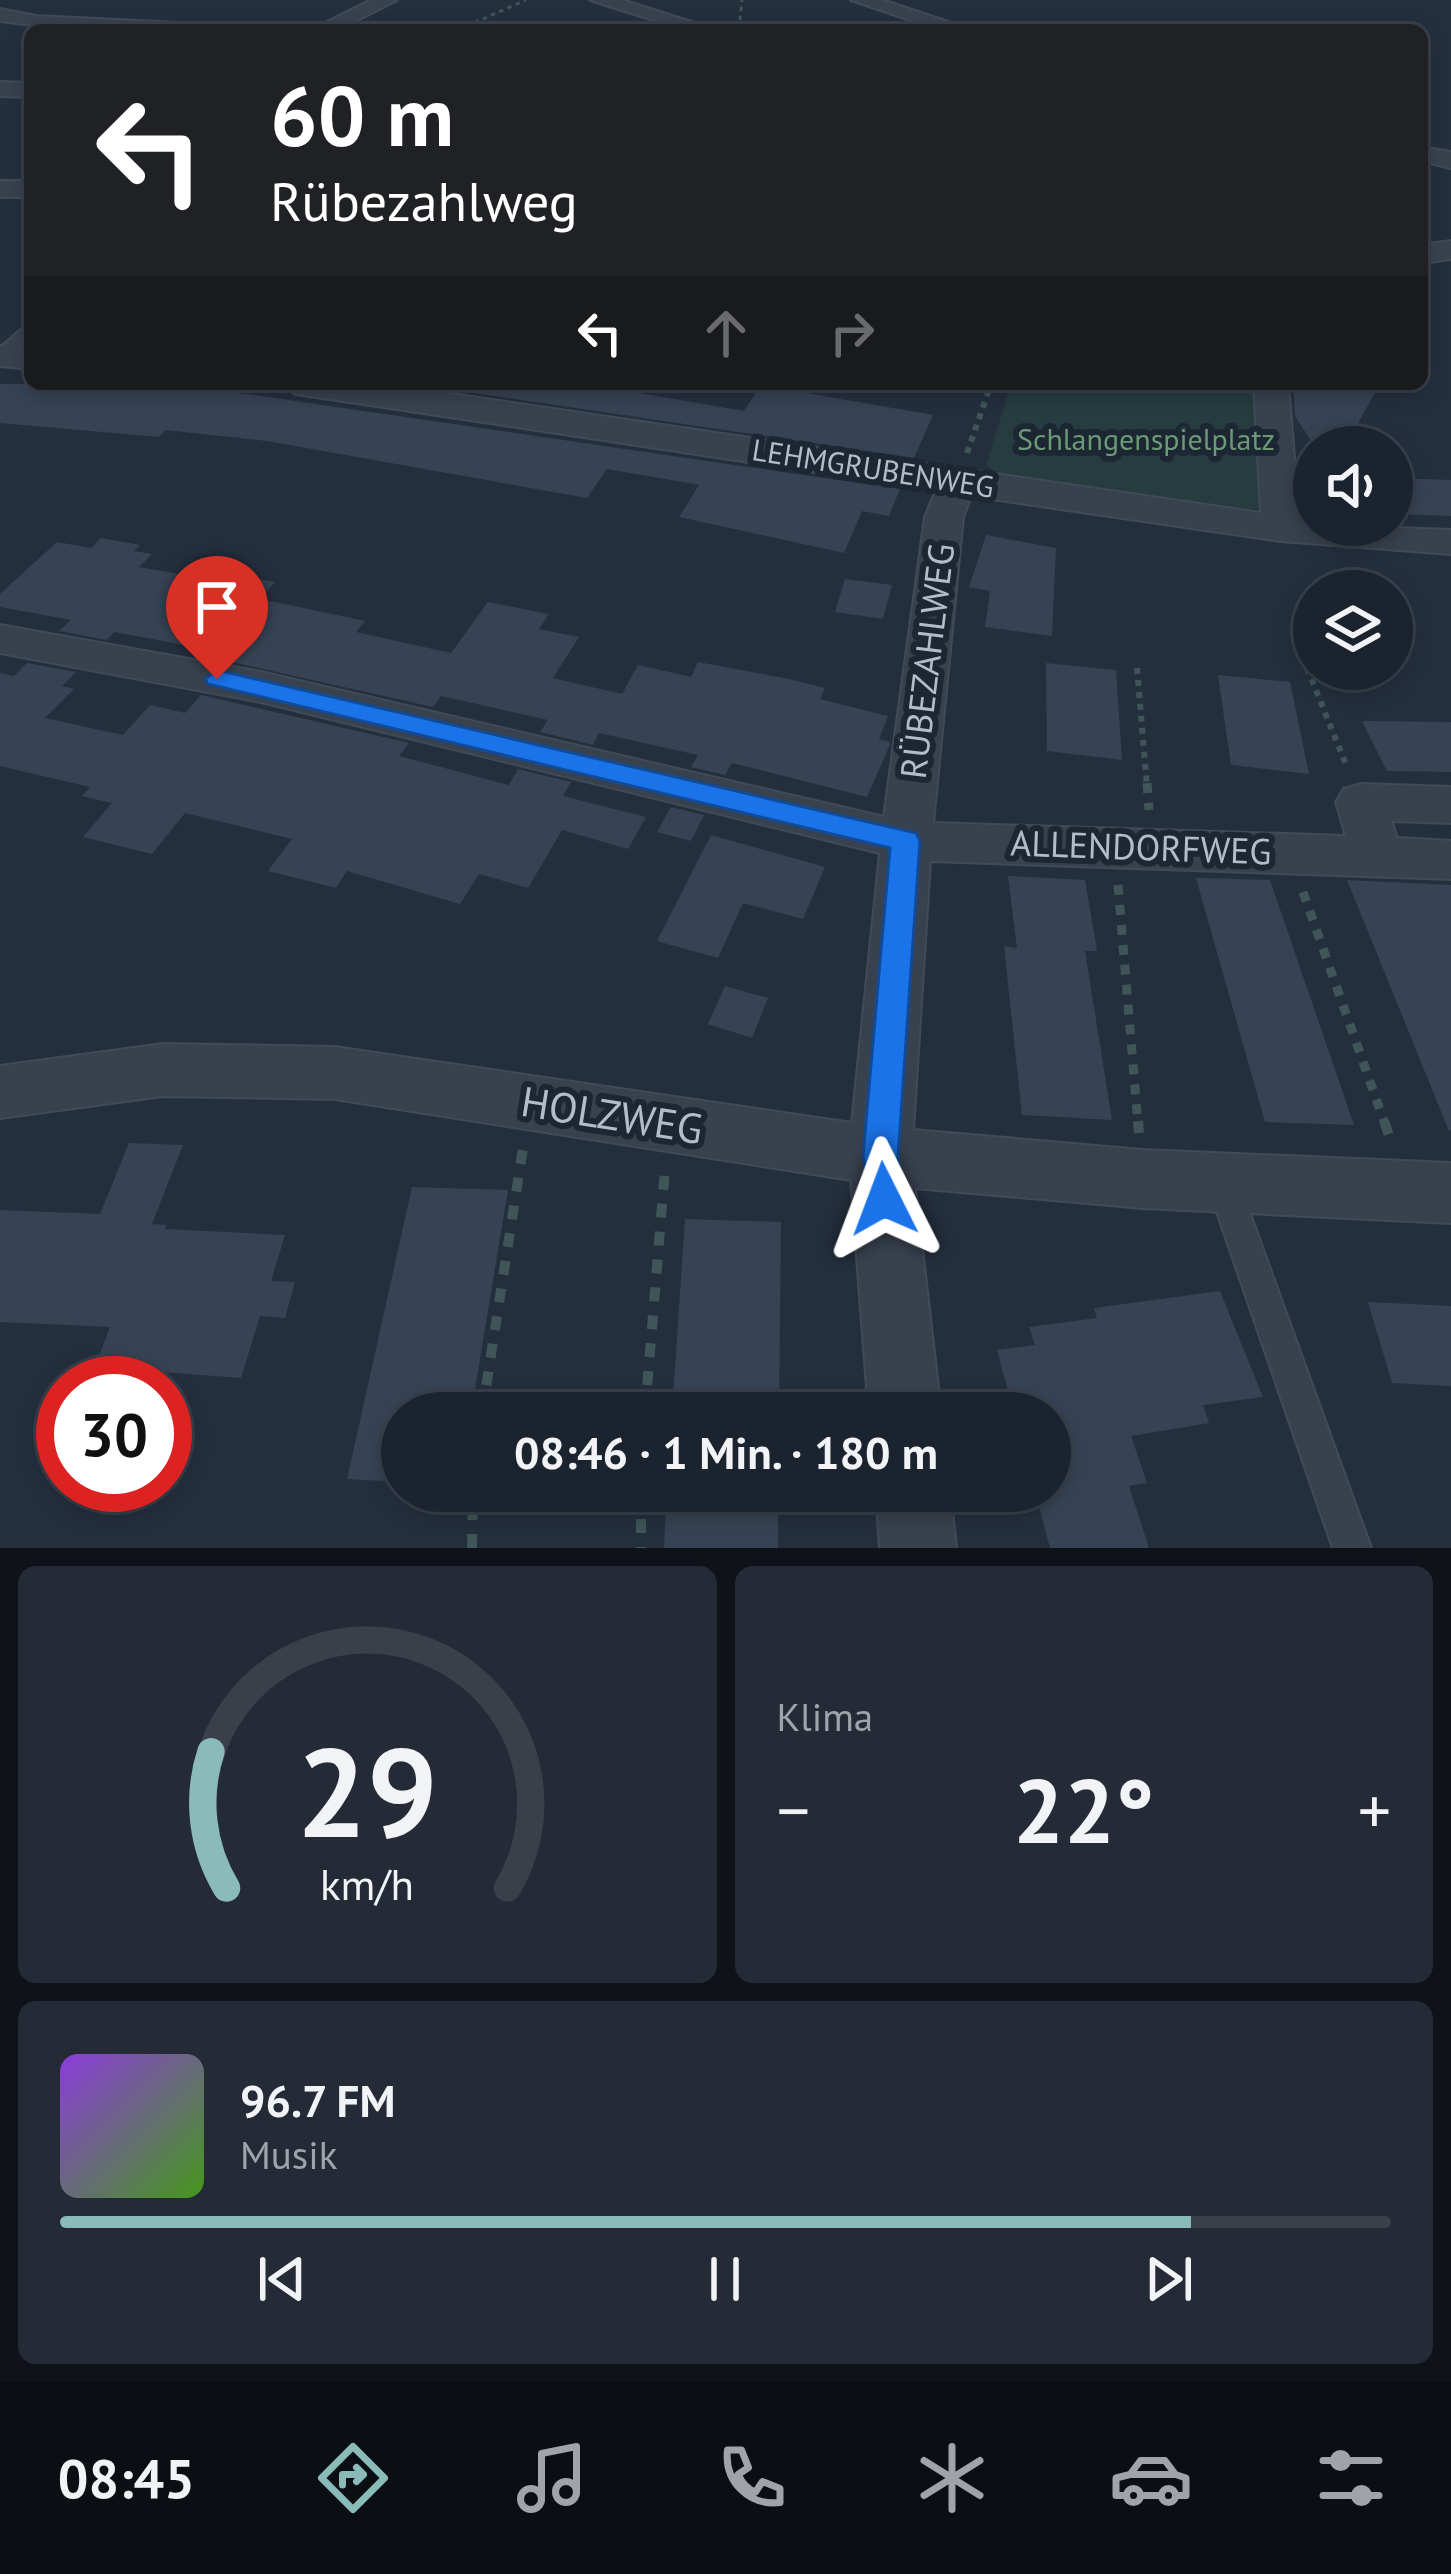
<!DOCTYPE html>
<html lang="de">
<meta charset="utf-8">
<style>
:root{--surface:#1b232e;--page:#242b36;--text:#f1f3f6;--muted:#a0a4aa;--line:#39404a;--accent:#8bbbb9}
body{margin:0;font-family:"PT Sans",sans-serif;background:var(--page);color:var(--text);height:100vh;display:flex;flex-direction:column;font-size:45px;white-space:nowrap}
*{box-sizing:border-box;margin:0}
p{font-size:39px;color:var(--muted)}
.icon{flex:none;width:66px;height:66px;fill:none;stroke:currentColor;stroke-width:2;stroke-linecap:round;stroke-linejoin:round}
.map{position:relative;height:1548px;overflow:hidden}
.drawer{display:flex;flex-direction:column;gap:18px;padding:18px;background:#0f1319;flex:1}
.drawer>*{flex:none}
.top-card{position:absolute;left:24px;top:24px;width:1404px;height:366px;border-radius:18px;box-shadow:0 6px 18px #0003,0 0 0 3px var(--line);background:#202124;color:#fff;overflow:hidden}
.buttons{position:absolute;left:1293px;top:426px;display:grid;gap:24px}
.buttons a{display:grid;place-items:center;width:120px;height:120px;border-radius:50%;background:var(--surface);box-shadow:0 6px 18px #0003,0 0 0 3px var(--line);font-size:60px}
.speed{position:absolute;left:36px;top:1356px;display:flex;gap:24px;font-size:60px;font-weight:700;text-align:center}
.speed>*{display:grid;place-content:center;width:156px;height:156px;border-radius:50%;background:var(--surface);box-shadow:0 6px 18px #0003,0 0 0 3px var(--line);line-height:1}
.speed .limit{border:18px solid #d22;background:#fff;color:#111}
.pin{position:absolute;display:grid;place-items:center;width:102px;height:102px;color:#fff;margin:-123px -51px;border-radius:50% 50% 50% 0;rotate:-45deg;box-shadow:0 0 12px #0007}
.pin .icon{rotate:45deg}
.me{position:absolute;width:132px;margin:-66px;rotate:357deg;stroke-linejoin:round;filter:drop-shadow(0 0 9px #0008)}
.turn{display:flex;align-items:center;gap:42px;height:252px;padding:0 48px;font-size:54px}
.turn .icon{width:156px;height:156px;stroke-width:2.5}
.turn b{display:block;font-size:84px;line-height:102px}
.lanes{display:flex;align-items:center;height:114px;padding:0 48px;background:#0003;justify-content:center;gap:60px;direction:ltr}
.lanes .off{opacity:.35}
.big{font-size:90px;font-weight:600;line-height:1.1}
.drawer .tile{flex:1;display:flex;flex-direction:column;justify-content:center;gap:18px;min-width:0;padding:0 42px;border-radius:18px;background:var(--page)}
.drawer .dial{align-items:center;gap:0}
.dial svg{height:312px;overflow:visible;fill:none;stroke:var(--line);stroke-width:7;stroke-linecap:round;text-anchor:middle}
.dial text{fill:var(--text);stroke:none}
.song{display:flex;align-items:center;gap:36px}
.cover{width:144px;height:144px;border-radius:18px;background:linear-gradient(135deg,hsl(270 70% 55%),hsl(100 70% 35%))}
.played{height:12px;border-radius:6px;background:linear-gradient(90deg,var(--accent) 85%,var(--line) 85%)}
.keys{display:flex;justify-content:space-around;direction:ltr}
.heat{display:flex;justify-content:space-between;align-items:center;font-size:66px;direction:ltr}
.drawer .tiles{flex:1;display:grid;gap:18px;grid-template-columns:1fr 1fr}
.tile:last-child{grid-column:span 2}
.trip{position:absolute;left:381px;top:1392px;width:690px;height:120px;border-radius:60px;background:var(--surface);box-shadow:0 6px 18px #0003,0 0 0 3px var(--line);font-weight:600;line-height:120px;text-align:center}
.dock{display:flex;height:192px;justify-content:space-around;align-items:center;background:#0b0e12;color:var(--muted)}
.dock .icon{width:84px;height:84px}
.dock .selected{color:var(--accent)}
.dock b{font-size:54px;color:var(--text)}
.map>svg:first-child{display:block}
.green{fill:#263c3f}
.building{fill:#364354}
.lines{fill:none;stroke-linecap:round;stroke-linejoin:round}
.lane-casing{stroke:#414a57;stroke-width:4}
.street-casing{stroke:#414a57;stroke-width:4}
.path-far3{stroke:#3f5557;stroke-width:3;stroke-dasharray:4.5 4.5;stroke-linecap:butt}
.path-far2{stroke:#3f5557;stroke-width:6;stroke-dasharray:6 6;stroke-linecap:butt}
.path-far1{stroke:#3f5557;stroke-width:9;stroke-dasharray:10 10;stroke-linecap:butt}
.path{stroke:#3f5557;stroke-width:10;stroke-dasharray:14 14;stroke-linecap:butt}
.lane{fill:#38414e;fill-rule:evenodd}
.street{fill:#38414e;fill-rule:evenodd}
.route{fill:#1a73e8;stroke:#114b97;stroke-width:3}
.labels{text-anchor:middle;stroke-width:12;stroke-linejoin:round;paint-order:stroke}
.far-park-label{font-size:30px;fill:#6b9a76;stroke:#1d2633}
.far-street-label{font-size:30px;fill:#b4bcc9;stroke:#1d2633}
.street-label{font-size:36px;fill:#b4bcc9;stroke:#1d2633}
.near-street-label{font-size:42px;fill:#b4bcc9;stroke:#1d2633}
</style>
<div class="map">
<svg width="1451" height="1548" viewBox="0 0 1451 1548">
<rect width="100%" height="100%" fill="#242f3e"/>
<!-- green -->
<path class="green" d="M 1011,384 L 1254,384 L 1266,508 L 1244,510 L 1005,478 L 986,465 Z"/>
<!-- building -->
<g class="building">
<path d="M 0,384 L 137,384 L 247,394 L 900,489 L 889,516 L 862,511 L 844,553 L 679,517 L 699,485 L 607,469 L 587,498 L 267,441 L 165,430 L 159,437 L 0,423 Z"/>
<path d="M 414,384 L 587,384 L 744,411 L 761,385 L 933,415 L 914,458 Z"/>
<path d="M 1293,384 L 1375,384 L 1370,392 L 1375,393 L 1354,430 L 1364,447 L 1315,447 L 1295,416 Z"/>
<path d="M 1392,478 L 1451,480 L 1451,516 L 1399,514 L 1392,502 Z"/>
<path d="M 986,535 L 1056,548 L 1052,636 L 985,627 L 990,591 L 969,587 Z"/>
<path d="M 101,538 L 140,545 L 134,551 L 152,554 L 139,567 L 230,583 L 237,575 L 275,582 L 261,599 L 365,621 L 356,632 L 451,653 L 488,602 L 549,614 L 539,629 L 579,637 L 553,678 L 622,694 L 638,665 L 691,677 L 698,662 L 789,679 L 825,688 L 820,699 L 888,716 L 879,739 L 890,742 L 889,747 L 867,797 L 732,763 L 725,775 L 691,767 L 698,755 L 599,733 L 593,745 L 540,732 L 548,720 L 441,696 L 433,707 L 231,662 L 238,655 L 114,632 L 107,640 L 59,631 L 71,620 L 0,607 L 0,594 L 57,542 L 91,548 Z"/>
<path d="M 845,579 L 892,585 L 883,619 L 835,612 Z"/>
<path d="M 27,663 L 76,672 L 62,686 L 74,689 L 45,718 L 123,735 L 150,705 L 185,713 L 201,695 L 409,743 L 399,756 L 509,785 L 518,769 L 571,782 L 563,796 L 646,817 L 628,849 L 562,830 L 528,888 L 479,874 L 460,904 L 347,871 L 336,888 L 268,871 L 292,839 L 185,813 L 152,854 L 83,837 L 112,803 L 82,796 L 90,787 L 0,766 L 0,673 L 14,676 Z"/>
<path d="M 1046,663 L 1116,670 L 1122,760 L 1047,751 Z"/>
<path d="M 1218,675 L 1290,682 L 1309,774 L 1231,765 Z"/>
<path d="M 1362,721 L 1451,722 L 1451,772 L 1387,771 Z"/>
<path d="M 671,807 L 704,815 L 691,841 L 657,832 Z"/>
<path d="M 711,835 L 825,867 L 803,919 L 743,903 L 718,958 L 657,941 Z"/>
<path d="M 1008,876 L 1085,880 L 1097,951 L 1085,951 L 1112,1120 L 1022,1115 L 1004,946 L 1017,948 Z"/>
<path d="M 1196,878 L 1270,880 L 1354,1125 L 1265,1122 Z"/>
<path d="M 1347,880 L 1451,885 L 1451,1130 L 1449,1131 Z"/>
<path d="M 725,986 L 768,998 L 752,1038 L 708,1024 Z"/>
<path d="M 129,1143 L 183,1145 L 152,1224 L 166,1225 L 165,1229 L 285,1235 L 271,1281 L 295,1282 L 285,1318 L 260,1316 L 241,1378 L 95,1367 L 110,1327 L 0,1322 L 0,1210 L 100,1214 Z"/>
<path d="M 412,1187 L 508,1190 L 471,1413 L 402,1413 L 402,1482 L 347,1479 Z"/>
<path d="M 685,1219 L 781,1222 L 779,1413 L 672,1413 Z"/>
<path d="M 1220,1291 L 1263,1397 L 1203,1405 L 1209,1423 L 1131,1436 L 1147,1483 L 1129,1486 L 1149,1548 L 1050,1548 L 1035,1491 L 1050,1491 L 1050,1413 L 1014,1413 L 997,1350 L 1035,1345 L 1029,1327 L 1097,1318 L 1094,1308 Z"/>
<path d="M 1368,1302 L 1451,1306 L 1451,1386 L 1392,1383 Z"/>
<path d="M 667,1491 L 778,1491 L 778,1548 L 664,1548 Z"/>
</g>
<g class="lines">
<!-- lane casing -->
<g class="lane-casing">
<g id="lane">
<path d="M 30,322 L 30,336 L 7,359 L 0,361 L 0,348 Z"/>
<path d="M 1224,1171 L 1235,1176 L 1240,1186 L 1371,1548 L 1333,1548 L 1208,1186 L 1213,1176 Z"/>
</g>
</g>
<!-- street casing -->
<g class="street-casing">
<g id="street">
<path d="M 371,0 L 397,0 L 338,30 L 311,30 Z"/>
<path d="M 590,0 L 622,0 L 717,30 L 685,30 Z"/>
<path d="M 851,0 L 882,0 L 972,30 L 940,30 Z"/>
<path d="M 0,9 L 36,16 L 200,24 L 210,30 L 76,30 L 0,21 Z"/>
<path d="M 0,82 L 30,83 L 30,97 L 0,96 Z"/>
<path d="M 1422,147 L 1451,152 L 1451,168 L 1422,161 Z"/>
<rect x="0" y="181" width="30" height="16"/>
<path d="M 1451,241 L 1451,259 L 1422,263 L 1422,245 Z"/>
<path d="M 0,346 L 30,349 L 30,369 L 0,366 Z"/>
<path d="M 279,384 L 397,386 L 1261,513 L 1254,384 L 1288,384 L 1299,517 L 1314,519 L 1314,525 L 1451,530 L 1451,554 L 1281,541 L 971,496 L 963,517 L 933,823 L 1346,836 L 1336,802 L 1344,789 L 1361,784 L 1451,787 L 1451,823 L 1391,821 L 1397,838 L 1451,841 L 1451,879 L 930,861 L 913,1130 L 1143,1150 L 1451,1163 L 1451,1223 L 1143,1208 L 915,1188 L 941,1413 L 869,1413 L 851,1180 L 335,1099 L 163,1096 L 0,1118 L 0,1066 L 163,1044 L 335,1047 L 852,1123 L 880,853 L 261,702 L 0,653 L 0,625 L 261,672 L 884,817 L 925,517 L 936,490 L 296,394 Z"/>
<path d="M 876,1491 L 950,1491 L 956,1548 L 880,1548 Z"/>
</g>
</g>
<!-- path-far3 -->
<g class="path-far3">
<path d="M 739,29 L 742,0"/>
<path d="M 458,30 L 526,0"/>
</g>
<!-- path-far2 -->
<g class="path-far2">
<path d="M 967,453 L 991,384"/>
<path d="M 1137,668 L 1147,786"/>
<path d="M 1307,668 L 1347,767"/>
</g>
<!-- path-far1 -->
<g class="path-far1">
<path d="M 1147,783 L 1149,810"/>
<path d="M 1118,885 L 1138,1124"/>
<path d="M 1303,892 L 1385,1124"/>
</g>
<!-- path -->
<g class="path">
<path d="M 1138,1121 L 1139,1133"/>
<path d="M 1384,1121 L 1392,1144"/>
<path d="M 482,1413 L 523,1148"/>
<path d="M 645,1413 L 665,1169"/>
<path d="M 641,1491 L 641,1548"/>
<path d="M 472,1548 L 473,1491"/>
</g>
<!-- lane -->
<use href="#lane" class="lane"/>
<!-- street -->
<use href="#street" class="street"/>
</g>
<!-- route -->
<path class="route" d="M 217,670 L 916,833 L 920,841 L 898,1156 L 903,1199 L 897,1211 L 884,1216 L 872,1211 L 863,1156 L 890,848 L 208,684 L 205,679 Z"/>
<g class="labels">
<!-- far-park labels -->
<g class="far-park-label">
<text x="1146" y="450">Schlangenspielplatz</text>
</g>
<!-- far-street labels -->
<g class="far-street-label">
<text transform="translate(873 469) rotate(9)" y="10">LEHMGRUBENWEG</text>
</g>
<!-- street labels -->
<g class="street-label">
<text transform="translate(927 661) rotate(-83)" y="13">RÜBEZAHLWEG</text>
<text transform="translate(1141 847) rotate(2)" y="13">ALLENDORFWEG</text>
</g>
<!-- near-street labels -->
<g class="near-street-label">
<text transform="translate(612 1115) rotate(9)" y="15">HOLZWEG</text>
</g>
</g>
</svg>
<div class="buttons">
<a><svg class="icon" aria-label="sound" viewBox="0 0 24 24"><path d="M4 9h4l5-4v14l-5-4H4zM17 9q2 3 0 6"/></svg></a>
<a><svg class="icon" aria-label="layers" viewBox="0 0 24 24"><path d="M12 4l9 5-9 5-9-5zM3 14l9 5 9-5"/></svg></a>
</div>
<div class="speed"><div class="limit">30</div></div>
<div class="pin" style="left:217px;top:679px;background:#d93025"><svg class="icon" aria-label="arrive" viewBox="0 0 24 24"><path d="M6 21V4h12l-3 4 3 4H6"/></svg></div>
<svg class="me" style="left:884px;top:1199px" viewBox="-20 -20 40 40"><path d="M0-17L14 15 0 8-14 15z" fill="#1a73e8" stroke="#fff" stroke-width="4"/></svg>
<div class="trip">08:46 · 1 Min. · 180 m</div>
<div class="top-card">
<div class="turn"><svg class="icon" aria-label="left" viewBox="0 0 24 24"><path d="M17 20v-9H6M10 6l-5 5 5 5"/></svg><div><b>60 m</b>Rübezahlweg</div></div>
<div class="lanes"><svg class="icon" aria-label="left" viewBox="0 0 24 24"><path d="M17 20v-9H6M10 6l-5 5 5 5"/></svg><svg class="icon off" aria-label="ahead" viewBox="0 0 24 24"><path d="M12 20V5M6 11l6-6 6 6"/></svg><svg class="icon off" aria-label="right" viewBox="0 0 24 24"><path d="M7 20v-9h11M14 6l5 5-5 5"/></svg></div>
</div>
</div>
<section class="drawer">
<div class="tiles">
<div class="tile dial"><svg viewBox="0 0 100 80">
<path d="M14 69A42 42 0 1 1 86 69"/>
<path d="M14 69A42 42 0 0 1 10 34" stroke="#8bbbb9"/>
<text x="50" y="56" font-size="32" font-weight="700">29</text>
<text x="50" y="72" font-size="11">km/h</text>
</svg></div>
<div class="tile"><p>Klima</p>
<div class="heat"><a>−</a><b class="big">22°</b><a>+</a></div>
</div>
<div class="tile">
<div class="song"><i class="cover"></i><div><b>96.7 FM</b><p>Musik</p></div></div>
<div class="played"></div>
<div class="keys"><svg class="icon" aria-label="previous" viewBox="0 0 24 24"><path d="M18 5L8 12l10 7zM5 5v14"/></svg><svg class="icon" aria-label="pause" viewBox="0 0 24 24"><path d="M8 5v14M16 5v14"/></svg><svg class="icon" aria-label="next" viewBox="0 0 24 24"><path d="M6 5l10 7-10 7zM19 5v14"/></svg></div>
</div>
</div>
</section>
<nav class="dock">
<b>08:45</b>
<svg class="icon selected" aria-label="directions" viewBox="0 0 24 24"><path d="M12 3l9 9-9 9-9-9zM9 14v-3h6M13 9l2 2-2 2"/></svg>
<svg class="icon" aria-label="music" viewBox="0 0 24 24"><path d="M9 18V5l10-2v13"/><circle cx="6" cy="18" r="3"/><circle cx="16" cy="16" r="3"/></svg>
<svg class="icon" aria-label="phone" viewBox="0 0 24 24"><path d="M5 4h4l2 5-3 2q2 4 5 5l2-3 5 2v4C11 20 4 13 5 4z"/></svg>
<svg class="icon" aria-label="climate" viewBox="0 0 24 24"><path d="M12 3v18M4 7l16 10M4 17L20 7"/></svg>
<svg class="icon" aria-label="car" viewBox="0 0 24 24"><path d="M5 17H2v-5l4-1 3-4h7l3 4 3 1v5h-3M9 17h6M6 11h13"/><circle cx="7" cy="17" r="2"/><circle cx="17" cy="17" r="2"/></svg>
<svg class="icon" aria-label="filters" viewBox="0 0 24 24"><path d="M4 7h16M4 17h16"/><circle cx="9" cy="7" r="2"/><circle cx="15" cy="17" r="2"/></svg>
</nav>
